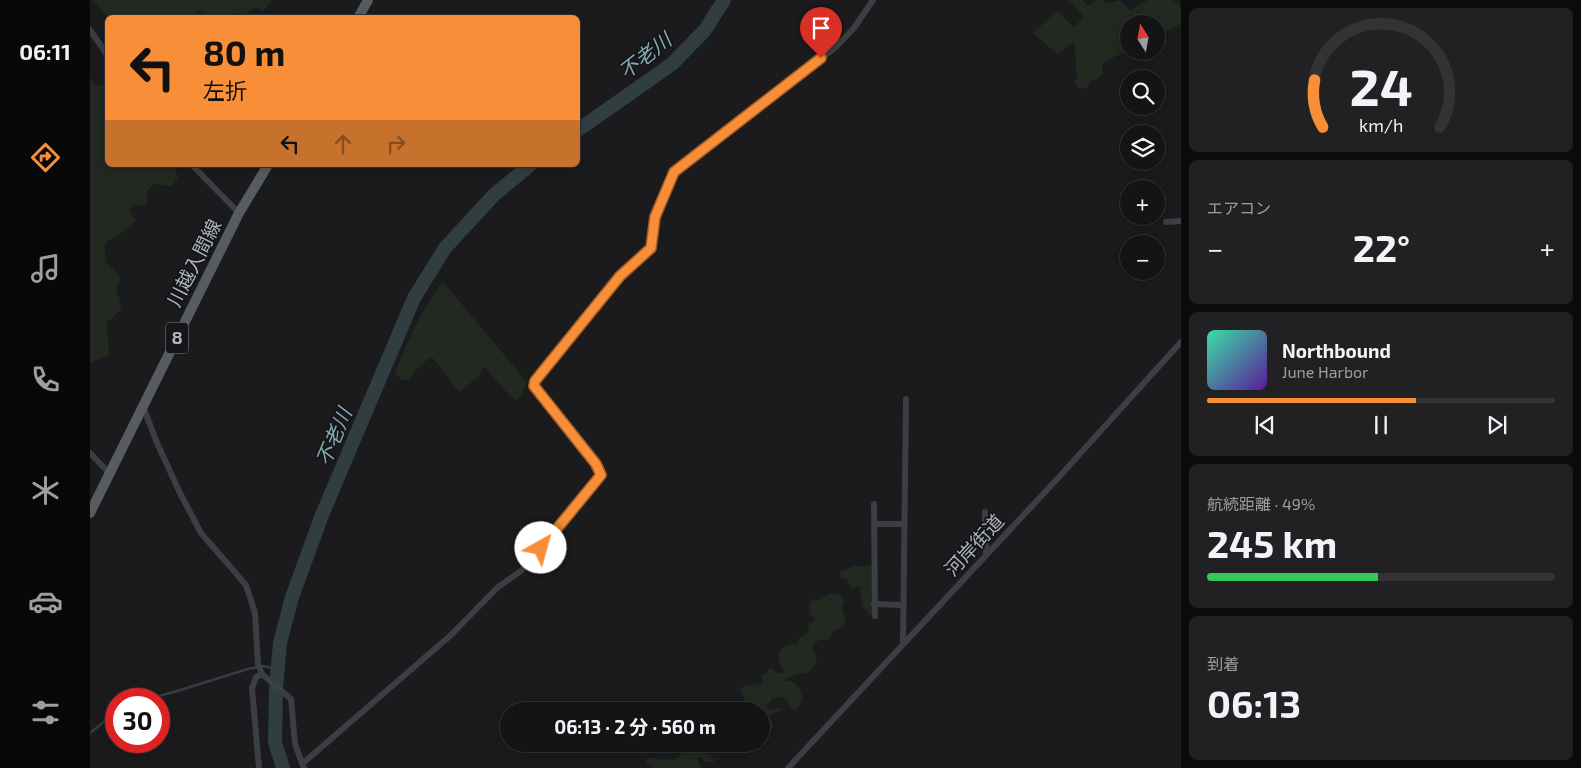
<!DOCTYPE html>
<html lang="ja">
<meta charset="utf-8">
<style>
:root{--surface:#141416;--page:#212123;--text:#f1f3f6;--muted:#9d9ea1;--line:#333335;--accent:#f88e38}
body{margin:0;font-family:"Exo 2","Noto Sans JP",sans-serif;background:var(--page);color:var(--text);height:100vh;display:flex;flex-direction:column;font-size:19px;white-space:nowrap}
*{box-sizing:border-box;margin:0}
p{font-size:16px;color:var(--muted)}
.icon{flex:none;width:28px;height:28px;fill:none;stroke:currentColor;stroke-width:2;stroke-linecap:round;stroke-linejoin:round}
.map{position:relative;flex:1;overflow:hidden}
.sheet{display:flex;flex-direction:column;gap:8px;padding:8px;background:#0b0b0c;width:400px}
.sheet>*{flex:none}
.guide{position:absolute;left:15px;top:15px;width:475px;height:152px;border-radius:8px;box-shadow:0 2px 12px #0003,0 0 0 1px var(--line);background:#f88e38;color:#111;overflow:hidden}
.needle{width:32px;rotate:349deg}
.controls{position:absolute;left:1030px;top:15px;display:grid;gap:10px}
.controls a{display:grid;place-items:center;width:45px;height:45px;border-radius:50%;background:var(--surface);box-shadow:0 2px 12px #0003,0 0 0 1px var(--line);font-size:25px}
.speed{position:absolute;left:15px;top:688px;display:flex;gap:10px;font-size:25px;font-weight:700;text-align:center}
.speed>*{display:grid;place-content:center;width:65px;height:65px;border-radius:50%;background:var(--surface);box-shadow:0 2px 12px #0003,0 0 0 1px var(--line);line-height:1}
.speed .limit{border:8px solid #d22;background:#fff;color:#111}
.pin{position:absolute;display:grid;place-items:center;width:42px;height:42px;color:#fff;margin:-51px -21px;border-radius:50% 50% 50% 0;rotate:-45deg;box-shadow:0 0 5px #0007}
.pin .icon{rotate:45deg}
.me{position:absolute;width:55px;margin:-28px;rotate:38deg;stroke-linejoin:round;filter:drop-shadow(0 0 4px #0008)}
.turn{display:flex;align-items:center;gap:18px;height:105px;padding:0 15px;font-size:22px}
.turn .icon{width:65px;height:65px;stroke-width:2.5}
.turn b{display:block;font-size:35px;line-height:42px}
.lanes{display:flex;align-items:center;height:48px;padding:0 15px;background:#0003;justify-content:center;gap:25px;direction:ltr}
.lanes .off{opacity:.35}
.big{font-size:38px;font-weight:700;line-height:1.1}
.sheet .tile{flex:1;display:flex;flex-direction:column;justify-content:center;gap:8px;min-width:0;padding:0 18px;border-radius:8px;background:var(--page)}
.sheet .dial{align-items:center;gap:0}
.dial svg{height:130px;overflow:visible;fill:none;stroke:var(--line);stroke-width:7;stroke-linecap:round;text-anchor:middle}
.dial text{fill:var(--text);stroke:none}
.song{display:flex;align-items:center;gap:15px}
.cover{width:60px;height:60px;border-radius:8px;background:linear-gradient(135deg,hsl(160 70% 55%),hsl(270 70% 35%))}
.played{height:5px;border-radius:2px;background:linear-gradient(90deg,var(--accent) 60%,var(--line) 60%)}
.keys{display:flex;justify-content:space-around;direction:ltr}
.heat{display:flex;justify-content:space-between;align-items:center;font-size:28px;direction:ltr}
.charge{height:8px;border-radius:4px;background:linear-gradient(90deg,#34c759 49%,var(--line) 0)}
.trip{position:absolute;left:410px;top:702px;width:270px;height:50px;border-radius:25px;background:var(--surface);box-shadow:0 2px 12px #0003,0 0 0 1px var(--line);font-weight:700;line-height:50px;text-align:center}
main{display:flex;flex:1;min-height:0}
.dock{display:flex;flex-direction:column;width:90px;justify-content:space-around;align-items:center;background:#080809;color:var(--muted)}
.dock .icon{width:35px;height:35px}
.dock .on{color:var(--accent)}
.dock b{font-size:22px;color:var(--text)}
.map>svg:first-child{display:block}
.green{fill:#212920}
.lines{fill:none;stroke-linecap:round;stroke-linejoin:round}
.stream{stroke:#303e42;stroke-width:2.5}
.river{stroke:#303e42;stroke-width:14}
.minor{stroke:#3b3e42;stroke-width:6}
.primary{stroke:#575c61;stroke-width:10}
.route-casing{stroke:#a15c24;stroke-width:12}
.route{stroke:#f88e38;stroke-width:9}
.labels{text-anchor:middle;stroke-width:4;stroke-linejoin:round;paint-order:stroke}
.shield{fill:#161618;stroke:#80858c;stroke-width:1}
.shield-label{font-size:18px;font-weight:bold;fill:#adb5bd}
.street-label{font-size:19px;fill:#adb5bd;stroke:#161618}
.water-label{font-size:20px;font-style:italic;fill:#84abb8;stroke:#161618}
</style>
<main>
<nav class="dock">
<b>06:11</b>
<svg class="icon on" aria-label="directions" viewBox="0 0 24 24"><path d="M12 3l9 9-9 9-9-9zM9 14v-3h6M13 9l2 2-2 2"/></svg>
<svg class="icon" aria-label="music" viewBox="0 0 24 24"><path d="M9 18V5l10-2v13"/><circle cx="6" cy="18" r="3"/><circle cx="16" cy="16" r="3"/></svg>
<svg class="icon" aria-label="phone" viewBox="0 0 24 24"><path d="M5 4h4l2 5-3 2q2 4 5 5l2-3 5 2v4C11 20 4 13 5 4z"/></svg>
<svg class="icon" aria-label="climate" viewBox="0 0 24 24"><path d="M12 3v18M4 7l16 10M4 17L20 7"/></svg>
<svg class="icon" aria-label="car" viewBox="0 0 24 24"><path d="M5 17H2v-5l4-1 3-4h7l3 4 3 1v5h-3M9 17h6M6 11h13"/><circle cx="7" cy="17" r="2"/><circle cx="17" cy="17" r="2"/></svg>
<svg class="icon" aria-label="filters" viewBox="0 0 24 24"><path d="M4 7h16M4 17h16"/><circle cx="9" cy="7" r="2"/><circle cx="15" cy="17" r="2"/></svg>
</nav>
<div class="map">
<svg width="1091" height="768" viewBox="0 0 1091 768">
<rect width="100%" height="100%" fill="#1b1b1d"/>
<!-- green -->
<g class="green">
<path d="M 3,0 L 182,0 L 174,11 L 165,8 L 154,15 L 143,13 C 130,21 120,17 108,11 L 107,17 L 18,18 Z"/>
<path d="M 979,0 L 992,0 L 998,6 L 1006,0 L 1013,0 L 1016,4 L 1030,0 L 1040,11 L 1058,0 L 1082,0 L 1089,5 L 1091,10 L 1091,24 L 1066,36 L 1066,24 L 1039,24 L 1039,50 L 1012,63 L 1013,74 L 1008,79 L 1000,81 L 997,88 L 989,89 L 984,82 L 987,77 L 984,42 L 967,54 L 943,33 L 967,11 L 984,27 L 994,17 Z"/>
<path d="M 0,77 L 5,85 L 17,84 L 18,165 L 84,165 L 88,178 L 81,186 L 64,184 L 56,192 L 58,199 L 55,206 L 45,204 L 39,210 L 46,221 L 31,233 L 15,243 L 15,261 L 31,277 L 26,287 L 32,308 L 17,323 L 19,355 L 0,363 Z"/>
<path d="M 353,282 L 437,382 L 432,394 L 427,400 L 423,399 L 394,367 L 389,376 L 369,392 L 343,358 L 338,359 L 323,373 L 320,379 L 312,380 L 305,374 C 317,342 331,309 353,282 Z"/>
<path d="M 764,565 L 773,567 L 779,565 L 783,566 L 783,572 L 781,575 L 789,594 L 787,597 L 783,615 L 778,614 L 777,610 L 772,606 L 770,586 L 762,588 L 756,578 L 751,578 L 749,573 L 751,571 L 756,570 Z"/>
<path d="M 740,593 C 749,594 753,595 754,604 L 751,607 L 755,618 L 754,626 L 743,632 L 739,639 L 730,640 L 724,643 L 722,651 L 727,655 C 726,665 724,668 716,674 L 712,673 L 695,679 L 696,681 L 701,681 L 709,687 L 713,700 L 710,703 L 710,706 L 706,710 L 699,707 L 699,703 L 692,697 L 683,698 L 677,706 L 678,709 L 692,708 L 692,710 L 679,716 L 684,726 L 682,730 L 679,728 L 678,725 L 674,724 L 671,726 L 671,711 L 664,711 L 661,707 L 654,705 L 654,698 L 650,690 L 655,684 L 660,686 L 672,683 L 673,680 L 671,677 L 673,674 L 678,671 L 680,667 L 687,673 L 692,673 L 694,671 C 685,656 687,645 706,644 L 710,637 L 719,632 L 718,624 L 723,622 L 725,618 L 721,616 L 719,604 L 723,599 L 730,600 Z"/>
<path d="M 594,744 L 631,744 L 633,746 L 629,749 L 615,750 L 615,753 L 622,756 L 625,762 L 614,762 L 612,756 L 607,758 L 611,768 L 562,768 L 562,766 L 558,765 L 556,762 L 558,758 L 583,760 L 591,755 Z"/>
</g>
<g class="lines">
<!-- stream -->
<g class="stream">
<path d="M 57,699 L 84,692 L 158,669 L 173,666 L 188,669"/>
<path d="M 0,733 L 26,712"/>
</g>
<!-- river -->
<g class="river">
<path d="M 488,130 L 582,64 L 615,30 L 634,0"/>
<path d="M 193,768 L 185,742 L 186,689 L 190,643 L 202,597 L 232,515 L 324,298 L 355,248 L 404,195 L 440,165"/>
</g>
<!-- minor -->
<g class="minor">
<path d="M 0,30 L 18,56"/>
<path d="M 102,165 L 149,213"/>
<path d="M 1076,222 L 1091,221"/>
<path d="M 53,406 L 67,443 L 90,493 L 111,533 L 156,585 L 165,613 L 168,664 L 172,674 L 201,699 L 205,744 L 214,768"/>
<path d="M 0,453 L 19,473"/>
<path d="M 784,504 L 785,616"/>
<path d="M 895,512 L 896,554"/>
<path d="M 784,524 L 814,524"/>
<path d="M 784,604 L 812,605"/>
<path d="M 813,644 L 816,399"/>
<path d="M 212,764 L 361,635 L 407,588 L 432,570 L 511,475 L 506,464 L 444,386 L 445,381 L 530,276 L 561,248 L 565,217 L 585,172 L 745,48 L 764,28 L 783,0"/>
<path d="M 169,768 L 162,688 L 166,677 L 172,674"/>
<path d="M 698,768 L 969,477 L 1091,342"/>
</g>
<!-- primary -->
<g class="primary">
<path d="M 268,18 L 278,0"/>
<path d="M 0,513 L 149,213 L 178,165"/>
</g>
</g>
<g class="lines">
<!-- route casing -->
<g class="route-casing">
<path id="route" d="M 451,548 L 511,475 L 506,464 L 444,386 L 445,381 L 530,276 L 561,248 L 565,217 L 584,172 L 731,58"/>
</g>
<!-- route -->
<use href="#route" class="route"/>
</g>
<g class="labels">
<!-- shield labels -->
<rect class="shield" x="76" y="322.5" width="22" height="31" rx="4"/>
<g class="shield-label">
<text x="87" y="344">8</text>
</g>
<!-- street labels -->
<g class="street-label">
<text transform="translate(104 263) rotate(-63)" y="7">川越入間線</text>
<text transform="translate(884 545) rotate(-47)" y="7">河岸街道</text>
</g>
<!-- water labels -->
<g class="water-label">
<text transform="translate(555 56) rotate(-38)" y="7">不老川</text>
<text transform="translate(244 437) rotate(-67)" y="7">不老川</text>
</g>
</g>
</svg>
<div class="controls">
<a><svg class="needle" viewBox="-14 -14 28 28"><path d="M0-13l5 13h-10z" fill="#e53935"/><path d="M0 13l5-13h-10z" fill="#9d9ea1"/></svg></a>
<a><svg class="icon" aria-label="search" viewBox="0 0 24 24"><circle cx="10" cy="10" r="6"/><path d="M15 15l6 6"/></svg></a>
<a><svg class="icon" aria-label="layers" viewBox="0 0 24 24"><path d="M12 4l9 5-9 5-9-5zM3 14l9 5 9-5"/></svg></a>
<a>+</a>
<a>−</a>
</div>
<div class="speed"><div class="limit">30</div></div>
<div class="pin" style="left:731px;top:58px;background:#d93025"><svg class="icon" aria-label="arrive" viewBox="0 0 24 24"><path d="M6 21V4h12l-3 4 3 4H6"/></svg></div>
<svg class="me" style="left:451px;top:548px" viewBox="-20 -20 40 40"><circle r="19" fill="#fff"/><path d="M0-13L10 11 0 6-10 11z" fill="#f88e38"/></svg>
<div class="trip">06:13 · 2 分 · 560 m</div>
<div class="guide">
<div class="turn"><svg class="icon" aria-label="left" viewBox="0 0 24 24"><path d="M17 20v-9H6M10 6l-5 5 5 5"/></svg><div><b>80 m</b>左折</div></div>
<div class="lanes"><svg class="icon" aria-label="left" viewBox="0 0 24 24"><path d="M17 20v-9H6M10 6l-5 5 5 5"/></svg><svg class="icon off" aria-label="ahead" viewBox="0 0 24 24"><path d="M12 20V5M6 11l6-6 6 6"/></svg><svg class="icon off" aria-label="right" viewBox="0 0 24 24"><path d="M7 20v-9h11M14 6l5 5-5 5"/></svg></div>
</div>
</div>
<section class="sheet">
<div class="tile dial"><svg viewBox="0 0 100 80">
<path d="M14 69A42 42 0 1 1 86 69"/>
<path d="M14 69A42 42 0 0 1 9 40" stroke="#f88e38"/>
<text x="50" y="56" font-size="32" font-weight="700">24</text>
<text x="50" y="72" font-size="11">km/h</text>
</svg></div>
<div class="tile"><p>エアコン</p>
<div class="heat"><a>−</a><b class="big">22°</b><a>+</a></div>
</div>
<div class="tile">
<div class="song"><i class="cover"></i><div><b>Northbound</b><p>June Harbor</p></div></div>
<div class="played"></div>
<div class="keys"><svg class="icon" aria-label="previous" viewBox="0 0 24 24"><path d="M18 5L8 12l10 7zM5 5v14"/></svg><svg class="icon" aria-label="pause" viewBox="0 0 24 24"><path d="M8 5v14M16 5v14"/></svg><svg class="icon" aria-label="next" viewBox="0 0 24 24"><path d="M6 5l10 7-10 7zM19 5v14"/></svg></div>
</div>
<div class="tile"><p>航続距離 · 49%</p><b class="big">245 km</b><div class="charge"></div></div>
<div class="tile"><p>到着</p><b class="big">06:13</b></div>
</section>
</main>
